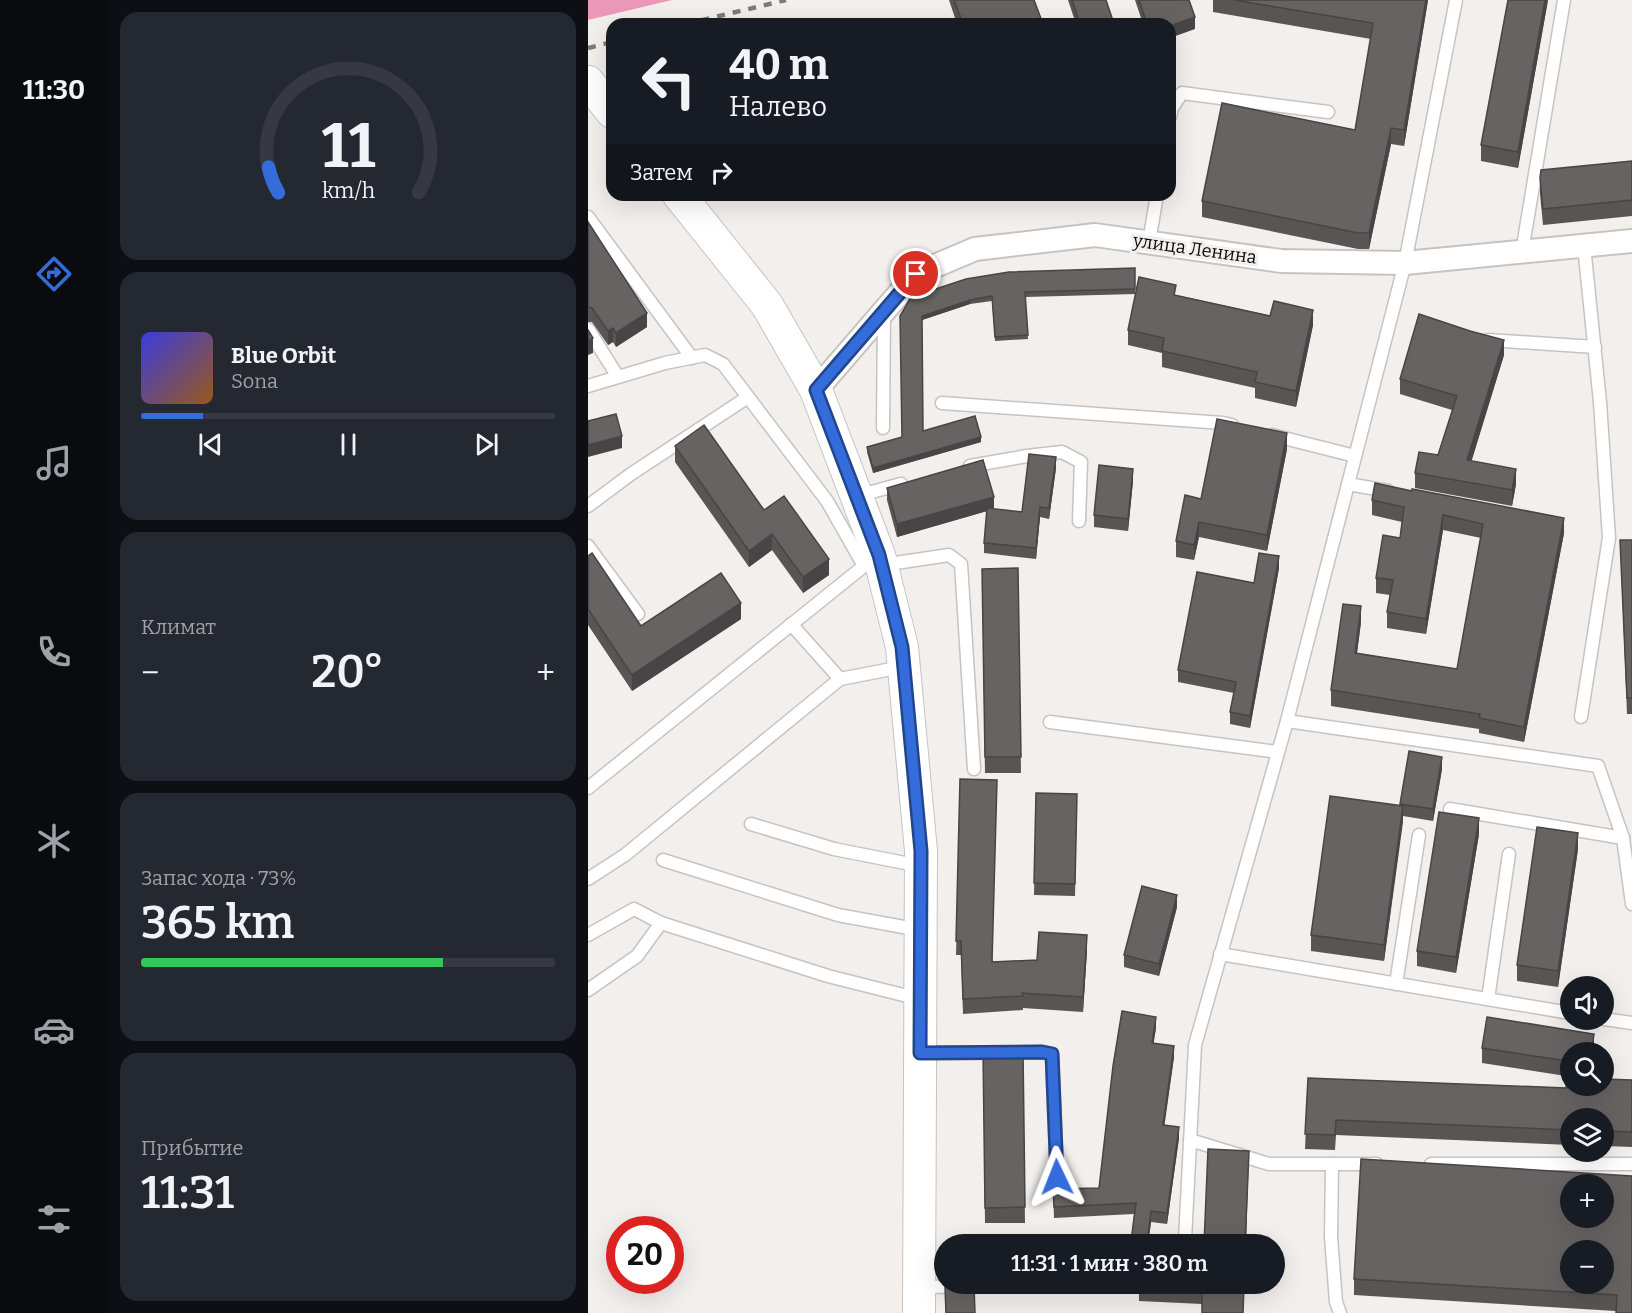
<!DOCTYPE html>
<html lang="ru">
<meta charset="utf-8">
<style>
:root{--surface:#171b24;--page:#242831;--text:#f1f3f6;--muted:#9ea1a6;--line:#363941;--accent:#346cdb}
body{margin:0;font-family:Bitter,serif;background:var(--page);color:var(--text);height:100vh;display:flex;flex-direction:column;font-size:22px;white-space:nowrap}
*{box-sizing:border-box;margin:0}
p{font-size:20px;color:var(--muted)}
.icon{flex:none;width:33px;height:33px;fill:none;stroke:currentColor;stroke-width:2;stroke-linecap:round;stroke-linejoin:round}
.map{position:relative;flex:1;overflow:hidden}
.side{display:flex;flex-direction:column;gap:12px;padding:12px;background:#0d0f14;width:480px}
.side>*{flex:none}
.banner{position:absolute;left:18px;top:18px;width:570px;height:183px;border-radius:18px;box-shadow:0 6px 24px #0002;background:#171b24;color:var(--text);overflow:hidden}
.tools{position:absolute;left:972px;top:976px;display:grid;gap:12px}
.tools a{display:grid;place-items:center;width:54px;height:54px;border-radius:50%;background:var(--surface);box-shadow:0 6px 24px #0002;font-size:30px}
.speed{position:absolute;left:18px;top:1216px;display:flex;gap:12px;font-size:30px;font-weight:700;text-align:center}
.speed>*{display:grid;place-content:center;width:78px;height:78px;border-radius:50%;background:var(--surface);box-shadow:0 6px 24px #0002;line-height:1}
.speed .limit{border:9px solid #d22;background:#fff;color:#111}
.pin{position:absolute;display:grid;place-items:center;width:51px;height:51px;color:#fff;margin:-26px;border:3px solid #fff;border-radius:50%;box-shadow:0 2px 6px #0007}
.me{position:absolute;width:66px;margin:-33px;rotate:358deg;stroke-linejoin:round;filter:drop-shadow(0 0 4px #0008)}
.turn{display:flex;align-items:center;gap:21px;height:126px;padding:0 24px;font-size:27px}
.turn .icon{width:78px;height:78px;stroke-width:2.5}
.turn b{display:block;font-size:42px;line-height:51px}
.then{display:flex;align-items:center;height:57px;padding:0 24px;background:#0003;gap:12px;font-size:22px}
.big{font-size:45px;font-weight:600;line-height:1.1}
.side .card{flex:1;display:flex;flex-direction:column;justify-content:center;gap:9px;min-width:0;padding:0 21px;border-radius:18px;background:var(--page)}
.side .dial{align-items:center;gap:0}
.dial svg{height:156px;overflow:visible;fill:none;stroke:var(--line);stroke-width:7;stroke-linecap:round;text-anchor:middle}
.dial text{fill:var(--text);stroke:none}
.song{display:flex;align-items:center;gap:18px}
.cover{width:72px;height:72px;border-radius:9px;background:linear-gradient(135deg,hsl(240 70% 55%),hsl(30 70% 35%))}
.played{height:6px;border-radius:3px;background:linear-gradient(90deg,var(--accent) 15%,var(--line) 15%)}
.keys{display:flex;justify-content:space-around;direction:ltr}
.heat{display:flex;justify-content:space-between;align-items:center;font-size:33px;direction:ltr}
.charge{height:9px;border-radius:4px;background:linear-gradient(90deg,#34c759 73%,var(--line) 0)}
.trip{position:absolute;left:346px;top:1234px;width:351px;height:60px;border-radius:30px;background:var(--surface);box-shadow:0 6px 24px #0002;font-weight:600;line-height:60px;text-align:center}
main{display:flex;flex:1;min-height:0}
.menu{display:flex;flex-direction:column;width:108px;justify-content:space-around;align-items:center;background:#090b0e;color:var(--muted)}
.menu .icon{width:42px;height:42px}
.menu .selected{color:var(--accent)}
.menu b{font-size:27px;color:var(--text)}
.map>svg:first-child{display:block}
.forest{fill:#ec98b8}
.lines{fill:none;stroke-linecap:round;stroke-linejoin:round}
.service-casing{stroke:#c6c3c1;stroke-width:15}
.minor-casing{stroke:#c6c3c1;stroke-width:26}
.secondary-casing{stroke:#c6c3c1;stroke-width:34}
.service{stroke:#fff;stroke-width:12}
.minor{stroke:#fff;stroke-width:22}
.secondary{stroke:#fff;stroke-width:32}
.rail{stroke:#7d7b79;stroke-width:4.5;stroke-dasharray:8 8;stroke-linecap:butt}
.wall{fill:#585554}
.shaded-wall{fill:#474545}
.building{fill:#666362;stroke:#474545;stroke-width:1.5;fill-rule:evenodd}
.route-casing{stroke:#22468e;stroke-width:15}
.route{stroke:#346cdb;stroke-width:10}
.labels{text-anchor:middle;stroke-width:6;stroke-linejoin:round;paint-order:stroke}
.street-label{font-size:18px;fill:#0c0b0a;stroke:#f2efed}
</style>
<main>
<nav class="menu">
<b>11:30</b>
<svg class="icon selected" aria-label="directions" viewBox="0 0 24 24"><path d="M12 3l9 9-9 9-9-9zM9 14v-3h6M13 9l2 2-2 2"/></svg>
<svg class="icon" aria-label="music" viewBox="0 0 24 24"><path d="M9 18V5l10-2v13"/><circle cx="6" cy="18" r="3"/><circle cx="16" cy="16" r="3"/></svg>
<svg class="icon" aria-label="phone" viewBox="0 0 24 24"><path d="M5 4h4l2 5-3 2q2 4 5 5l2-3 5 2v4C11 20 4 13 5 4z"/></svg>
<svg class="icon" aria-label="climate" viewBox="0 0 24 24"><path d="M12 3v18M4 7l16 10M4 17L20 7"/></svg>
<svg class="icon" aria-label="car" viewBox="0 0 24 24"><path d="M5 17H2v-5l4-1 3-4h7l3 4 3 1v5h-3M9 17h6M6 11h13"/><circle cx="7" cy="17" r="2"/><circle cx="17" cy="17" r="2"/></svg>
<svg class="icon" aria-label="filters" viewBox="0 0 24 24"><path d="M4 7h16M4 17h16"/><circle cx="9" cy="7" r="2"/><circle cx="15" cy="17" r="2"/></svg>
</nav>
<section class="side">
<div class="card dial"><svg viewBox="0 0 100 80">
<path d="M14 69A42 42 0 1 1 86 69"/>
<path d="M14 69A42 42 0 0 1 9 56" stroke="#346cdb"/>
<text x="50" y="56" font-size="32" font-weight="700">11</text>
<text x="50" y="72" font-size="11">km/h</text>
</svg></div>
<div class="card">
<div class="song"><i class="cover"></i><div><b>Blue Orbit</b><p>Sona</p></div></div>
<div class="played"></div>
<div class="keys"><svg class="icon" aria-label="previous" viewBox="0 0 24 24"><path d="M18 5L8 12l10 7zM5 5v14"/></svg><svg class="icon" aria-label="pause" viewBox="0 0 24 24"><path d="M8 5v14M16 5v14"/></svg><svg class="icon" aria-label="next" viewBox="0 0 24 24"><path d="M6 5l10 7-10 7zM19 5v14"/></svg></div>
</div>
<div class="card"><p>Климат</p>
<div class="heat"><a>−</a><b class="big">20°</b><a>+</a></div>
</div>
<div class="card"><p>Запас хода · 73%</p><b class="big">365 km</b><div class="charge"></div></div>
<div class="card"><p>Прибытие</p><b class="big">11:31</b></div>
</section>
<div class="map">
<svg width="1044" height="1313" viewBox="0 0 1044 1313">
<rect width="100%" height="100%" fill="#f2efed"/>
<!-- forest -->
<path class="forest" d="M 0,0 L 84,0 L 0,20 Z"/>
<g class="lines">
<!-- service casing -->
<g class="service-casing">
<g id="service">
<path d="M 582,117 L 584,108 L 594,93 L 740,112"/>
<path d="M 0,217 L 104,358"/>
<path d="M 561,242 L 569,195"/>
<path d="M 934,252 L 976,0"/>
<path d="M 0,329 L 30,377"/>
<path d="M 900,340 L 1007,347"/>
<path d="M 0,386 L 77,363 L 117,355 L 135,364 L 239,501 L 276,566 L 294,565 L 361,555 L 373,564 L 386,769"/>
<path d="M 354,403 L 635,423 L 644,425"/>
<path d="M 295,428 L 296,312"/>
<path d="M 684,435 L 767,456"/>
<path d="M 382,466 L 439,456 L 474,452 L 493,462 L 491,521"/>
<path d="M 760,484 L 800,491"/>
<path d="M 269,496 L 313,484"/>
<path d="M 0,506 L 43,474 L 160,397"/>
<path d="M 0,546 L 50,614"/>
<path d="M 203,624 L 252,679"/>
<path d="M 993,717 L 1021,538 L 1012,402 L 996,246"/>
<path d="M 699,721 L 1010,766 L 1035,838 L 1044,904"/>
<path d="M 462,722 L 690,752"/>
<path d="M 0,788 L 276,566"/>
<path d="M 862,809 L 1035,838"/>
<path d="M 163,824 L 246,849 L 332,866"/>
<path d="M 75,860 L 250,915 L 332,930"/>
<path d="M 0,879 L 37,855 L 252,679 L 314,667"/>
<path d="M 0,935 L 46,909 L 73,923 L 240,976 L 331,999"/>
<path d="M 632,954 L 982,1013"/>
<path d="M 808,984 L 831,835"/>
<path d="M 0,990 L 49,956 L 73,923"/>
<path d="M 900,999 L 921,854"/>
<path d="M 1016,1019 L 1044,1023"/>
<path d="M 333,1053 L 454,1052 L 464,1054 L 469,1177"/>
<path d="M 602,1140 L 681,1164 L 789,1164"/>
<path d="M 744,1164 L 743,1237 L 748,1302 L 752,1313"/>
<path d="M 843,1164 L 1044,1164"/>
<path d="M 597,1240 L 607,1045 L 699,721 L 817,263 L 868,0"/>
<path d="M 332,1287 L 492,1285"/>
</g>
</g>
<!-- minor casing -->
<g class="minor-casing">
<path id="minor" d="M 228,390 L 328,274 L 387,249 L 507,235 L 693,261 L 817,263 L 1044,241"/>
</g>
<!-- secondary casing -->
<g class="secondary-casing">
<g id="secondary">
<path d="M 0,82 L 24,112"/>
<path d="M 91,195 L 179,305 L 228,390 L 291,555 L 314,647 L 333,851 L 331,1313"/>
</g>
</g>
<!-- service -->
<use href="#service" class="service"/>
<!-- minor -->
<use href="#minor" class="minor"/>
<!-- secondary -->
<use href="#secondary" class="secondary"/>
<!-- rail -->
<g class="rail">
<path d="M 98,24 L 198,0"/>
<path d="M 0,48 L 24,42"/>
</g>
</g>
<!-- wall -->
<g class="wall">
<path d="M 361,0 L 446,0 L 455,24 L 369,24 Z"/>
<path d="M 480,0 L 518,0 L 526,24 L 488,24 Z"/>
<path d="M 547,0 L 601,0 L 607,29 L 582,24 L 555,24 Z"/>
<path d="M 625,0 L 840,0 L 816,146 L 803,144 L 781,249 L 770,249 L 614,217 L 614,201 L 767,130 L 783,39 L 625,12 Z"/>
<path d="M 960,0 L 930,168 L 893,161 L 893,145 Z"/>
<path d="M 1044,161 L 1044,216 L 955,225 L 952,194 L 952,178 Z"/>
<path d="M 0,222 L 59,327 L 28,347 L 25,342 L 20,345 L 4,322 L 0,322 Z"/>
<path d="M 547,268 L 547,294 L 437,297 L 440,339 L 407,341 L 404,301 L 382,304 L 334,320 L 335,431 L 393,442 L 285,473 L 279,452 L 279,447 L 314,437 L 323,297 Z"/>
<path d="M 588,295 L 725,325 L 708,407 L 667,398 L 667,388 L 574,367 L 574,353 L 540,345 L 540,330 Z"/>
<path d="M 916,355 L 883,461 L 928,484 L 924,506 L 827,488 L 827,473 L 850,455 L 864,410 L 812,394 L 812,379 Z"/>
<path d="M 87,446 L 176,510 L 241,575 L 215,593 L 184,550 L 161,567 L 87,462 Z"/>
<path d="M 699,449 L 679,551 L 611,537 L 606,560 L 588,557 L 588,541 L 613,499 Z"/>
<path d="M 468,468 L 461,519 L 452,517 L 448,559 L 396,553 L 396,543 L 399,511 L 309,537 L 299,500 L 299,488 L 406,509 L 434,512 Z"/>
<path d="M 545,481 L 540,531 L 506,527 L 506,515 Z"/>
<path d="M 784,500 L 976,533 L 936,742 L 891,733 L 891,729 L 743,706 L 743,690 L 773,622 L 769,653 L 869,669 L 893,538 L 855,530 L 838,634 L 799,628 L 799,612 L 802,595 L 788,593 L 788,578 L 812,538 L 814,522 L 784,515 Z"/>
<path d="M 1032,540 L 1044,540 L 1044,714 L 1039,714 Z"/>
<path d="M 0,556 L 53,626 L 153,619 L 44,691 L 0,625 Z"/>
<path d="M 430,568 L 433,773 L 397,773 L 394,569 Z"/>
<path d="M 691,568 L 662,728 L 642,724 L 642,712 L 646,693 L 590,682 L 590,670 L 666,583 Z"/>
<path d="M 854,769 L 845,821 L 815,816 L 796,961 L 723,951 L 723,935 L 812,805 L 812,804 Z"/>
<path d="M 372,779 L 405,962 L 449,960 L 499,950 L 495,1012 L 435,1008 L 435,1010 L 375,1014 L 373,955 L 368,955 Z"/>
<path d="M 448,793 L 489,794 L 487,896 L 446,895 Z"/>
<path d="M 891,834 L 868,973 L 829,966 L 829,951 Z"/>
<path d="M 990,849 L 970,987 L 929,981 L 929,965 Z"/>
<path d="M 589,907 L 571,976 L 536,967 L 536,955 Z"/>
<path d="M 568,1028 L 565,1043 L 586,1057 L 576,1125 L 591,1138 L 579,1224 L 563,1222 L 560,1245 L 564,1245 L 543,1245 L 546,1214 L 466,1218 L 465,1189 L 511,1188 Z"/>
<path d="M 894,1048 L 1006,1049 L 1006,1053 L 982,1053 L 982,1086 L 1044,1080 L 1044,1147 L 1016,1146 L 1016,1119 L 982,1119 L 982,1145 L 748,1135 L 747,1150 L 717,1149 L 720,1078 L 978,1088 L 978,1076 L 894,1063 Z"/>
<path d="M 395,1050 L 435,1050 L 437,1223 L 397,1223 Z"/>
<path d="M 1044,1176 L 1028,1311 L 766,1295 L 766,1279 Z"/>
<path d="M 551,1284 L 656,1284 L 614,1304 L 551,1301 Z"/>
</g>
<!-- shaded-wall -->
<g class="shaded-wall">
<path d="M 838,0 L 840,0 L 816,146 L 816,130 Z"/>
<path d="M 957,0 L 960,0 L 930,168 L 930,152 Z"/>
<path d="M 607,17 L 607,29 L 582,38 L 582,26 Z"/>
<path d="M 803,128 L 803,144 L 781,249 L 781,233 Z"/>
<path d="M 382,300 L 382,304 L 334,320 L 334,316 Z"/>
<path d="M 725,310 L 725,325 L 708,407 L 708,391 Z"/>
<path d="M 59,313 L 59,327 L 28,347 L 28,333 Z"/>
<path d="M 25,328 L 25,342 L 20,345 L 20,331 Z"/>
<path d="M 5,338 L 5,353 L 0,355 L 0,341 Z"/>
<path d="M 916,340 L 916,355 L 879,476 L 879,460 Z"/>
<path d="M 699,433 L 699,449 L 679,551 L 679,535 Z"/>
<path d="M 34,436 L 34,448 L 0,457 L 0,445 Z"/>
<path d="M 393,437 L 393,442 L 285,473 L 285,468 Z"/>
<path d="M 468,457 L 468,468 L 461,519 L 461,508 Z"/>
<path d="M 545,469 L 545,481 L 540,531 L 540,519 Z"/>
<path d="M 928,469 L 928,484 L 924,506 L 924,490 Z"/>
<path d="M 406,497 L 406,509 L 309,537 L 309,524 Z"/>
<path d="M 452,507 L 452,517 L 448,559 L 448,548 Z"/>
<path d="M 855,515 L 855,530 L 838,634 L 838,619 Z"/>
<path d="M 976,518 L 976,533 L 936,742 L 936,727 Z"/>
<path d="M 611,522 L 611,537 L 606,560 L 606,545 Z"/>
<path d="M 184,534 L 184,550 L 161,567 L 161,551 Z"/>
<path d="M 691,556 L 691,568 L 662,728 L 662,716 Z"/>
<path d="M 241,559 L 241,575 L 215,593 L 215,577 Z"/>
<path d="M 153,603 L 153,619 L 44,691 L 44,675 Z"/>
<path d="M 773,606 L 773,622 L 767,668 L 767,653 Z"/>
<path d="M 854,757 L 854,769 L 845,821 L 845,809 Z"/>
<path d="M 815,806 L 815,822 L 796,961 L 796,945 Z"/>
<path d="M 891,818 L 891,834 L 868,973 L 868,957 Z"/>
<path d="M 990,833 L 990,849 L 970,987 L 970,971 Z"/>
<path d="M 589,895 L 589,907 L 571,976 L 571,964 Z"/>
<path d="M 499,935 L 499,950 L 495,1012 L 495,997 Z"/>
<path d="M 568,1017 L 568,1028 L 564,1054 L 564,1043 Z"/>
<path d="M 1006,1034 L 1006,1053 L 1003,1053 Z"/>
<path d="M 586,1046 L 586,1057 L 575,1136 L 575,1125 Z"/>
<path d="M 591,1127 L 591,1138 L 579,1224 L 579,1213 Z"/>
<path d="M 661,1151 L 658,1245 L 657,1245 Z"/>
<path d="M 563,1211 L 563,1222 L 560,1245 L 559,1245 Z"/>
</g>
<!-- building -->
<g class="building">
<path d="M 366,0 L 446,0 L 455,24 L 375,24 Z"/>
<path d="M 484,0 L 518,0 L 526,24 L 492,24 Z"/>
<path d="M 551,0 L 601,0 L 607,17 L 582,26 L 582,24 L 559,24 Z"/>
<path d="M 646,0 L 838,0 L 816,130 L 803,128 L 781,233 L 770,233 L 614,201 L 634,103 L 767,130 L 785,23 Z"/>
<path d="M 920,0 L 957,0 L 930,152 L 893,145 Z"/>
<path d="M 1044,161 L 1044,200 L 955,209 L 952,178 L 953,170 Z"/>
<path d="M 0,222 L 59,313 L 28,333 L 25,328 L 20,331 L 4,308 L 0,307 Z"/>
<path d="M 547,268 L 547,289 L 437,292 L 440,335 L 407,337 L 404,296 L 382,300 L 334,316 L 335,431 L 387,416 L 393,437 L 285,468 L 279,447 L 314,437 L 312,316 L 323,297 L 378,279 L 421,272 Z"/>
<path d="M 551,277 L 588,285 L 586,295 L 682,316 L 686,301 L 725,310 L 708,391 L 667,382 L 669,372 L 574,351 L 576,338 L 540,330 Z"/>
<path d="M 831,314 L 882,331 L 916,340 L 879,460 L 928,469 L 924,490 L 827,473 L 831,452 L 850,455 L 869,396 L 812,379 Z"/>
<path d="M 0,330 L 5,338 L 0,341 Z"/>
<path d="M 28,414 L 34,436 L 0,445 L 0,421 Z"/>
<path d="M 629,419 L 699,433 L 679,535 L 611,522 L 606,545 L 588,541 L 597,495 L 613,499 Z"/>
<path d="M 116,425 L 176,510 L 196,496 L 241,559 L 215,577 L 184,534 L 161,551 L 87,446 Z"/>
<path d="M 441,454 L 468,457 L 461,508 L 452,507 L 448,548 L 396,543 L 399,508 L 434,512 Z"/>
<path d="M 395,460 L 406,497 L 309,524 L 299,488 Z"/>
<path d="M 511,465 L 545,469 L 540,519 L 506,515 Z"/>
<path d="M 787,483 L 824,491 L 824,489 L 976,518 L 936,727 L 891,718 L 892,714 L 743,690 L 755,604 L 773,606 L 767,653 L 869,669 L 895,524 L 855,515 L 838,619 L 799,612 L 805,580 L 788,578 L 795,535 L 812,538 L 816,507 L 784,500 Z"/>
<path d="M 1032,540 L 1044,540 L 1044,698 L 1039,698 Z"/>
<path d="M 4,553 L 53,626 L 133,573 L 153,603 L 44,675 L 0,609 L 0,556 Z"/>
<path d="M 671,553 L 691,556 L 662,716 L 642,712 L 648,682 L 590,670 L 609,572 L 666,583 Z"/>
<path d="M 430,568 L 433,757 L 397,757 L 394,569 Z"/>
<path d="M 821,751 L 854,757 L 845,809 L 812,804 Z"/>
<path d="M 372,779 L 409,780 L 404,962 L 449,960 L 451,932 L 499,935 L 495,997 L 434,993 L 435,996 L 375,999 L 373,941 L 368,941 Z"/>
<path d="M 448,793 L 489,794 L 487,884 L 446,883 Z"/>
<path d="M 742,796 L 815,806 L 796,945 L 723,935 Z"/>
<path d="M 851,812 L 891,818 L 868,957 L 829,951 Z"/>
<path d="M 949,827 L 990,833 L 970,971 L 929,965 Z"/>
<path d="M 554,886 L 589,895 L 571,964 L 536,955 Z"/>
<path d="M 534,1011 L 568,1017 L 564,1043 L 586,1046 L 575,1125 L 591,1127 L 579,1213 L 563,1211 L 559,1243 L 543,1241 L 548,1203 L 466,1207 L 465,1189 L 511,1188 L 525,1066 Z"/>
<path d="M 899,1017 L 1006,1034 L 1003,1053 L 982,1053 L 982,1086 L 1016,1086 L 1016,1079 L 1044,1080 L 1044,1132 L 1016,1131 L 1016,1119 L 982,1119 L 982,1130 L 748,1120 L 747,1135 L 717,1134 L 720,1078 L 978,1088 L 979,1061 L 894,1048 Z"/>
<path d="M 395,1050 L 435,1050 L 437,1207 L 397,1208 Z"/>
<path d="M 620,1149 L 661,1151 L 657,1245 L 616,1245 Z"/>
<path d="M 773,1159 L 1044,1176 L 1044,1313 L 1028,1313 L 1029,1295 L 766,1279 ZM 982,1185 L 1016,1185 L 1016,1218 L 982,1218 ZM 982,1251 L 1016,1251 L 1016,1284 L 982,1284 Z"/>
<path d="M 551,1284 L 656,1284 L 655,1313 L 614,1313 L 614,1288 L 551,1285 Z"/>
<path d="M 386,1286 L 387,1313 L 358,1313 L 357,1287 Z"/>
</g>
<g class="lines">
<!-- route casing -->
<g class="route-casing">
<path id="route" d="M 328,274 L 228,390 L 291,555 L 314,647 L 333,851 L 332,1053 L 454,1052 L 464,1054 L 469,1177"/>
</g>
<!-- route -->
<use href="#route" class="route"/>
</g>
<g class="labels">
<!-- street labels -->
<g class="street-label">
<text transform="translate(607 249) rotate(8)" y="6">улица Ленина</text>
</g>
</g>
</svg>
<div class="tools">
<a><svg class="icon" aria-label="sound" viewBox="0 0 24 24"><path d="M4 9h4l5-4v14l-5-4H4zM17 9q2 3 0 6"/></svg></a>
<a><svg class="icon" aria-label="search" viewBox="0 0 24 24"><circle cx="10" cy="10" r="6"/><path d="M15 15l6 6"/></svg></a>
<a><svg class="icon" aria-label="layers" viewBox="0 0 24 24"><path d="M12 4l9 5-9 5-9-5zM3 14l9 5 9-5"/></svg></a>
<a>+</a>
<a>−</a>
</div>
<div class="speed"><div class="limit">20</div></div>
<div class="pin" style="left:328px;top:274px;background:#d93025"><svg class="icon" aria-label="arrive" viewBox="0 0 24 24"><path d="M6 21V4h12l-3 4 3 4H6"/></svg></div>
<svg class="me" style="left:469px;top:1177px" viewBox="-20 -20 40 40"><path d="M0-17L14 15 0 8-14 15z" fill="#346cdb" stroke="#fff" stroke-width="4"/></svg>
<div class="trip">11:31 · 1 мин · 380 m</div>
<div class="banner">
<div class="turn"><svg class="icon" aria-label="left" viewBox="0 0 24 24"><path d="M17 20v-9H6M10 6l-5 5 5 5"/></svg><div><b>40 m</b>Налево</div></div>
<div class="then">Затем<svg class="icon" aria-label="right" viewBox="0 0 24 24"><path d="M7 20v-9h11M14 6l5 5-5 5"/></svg></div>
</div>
</div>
</main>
